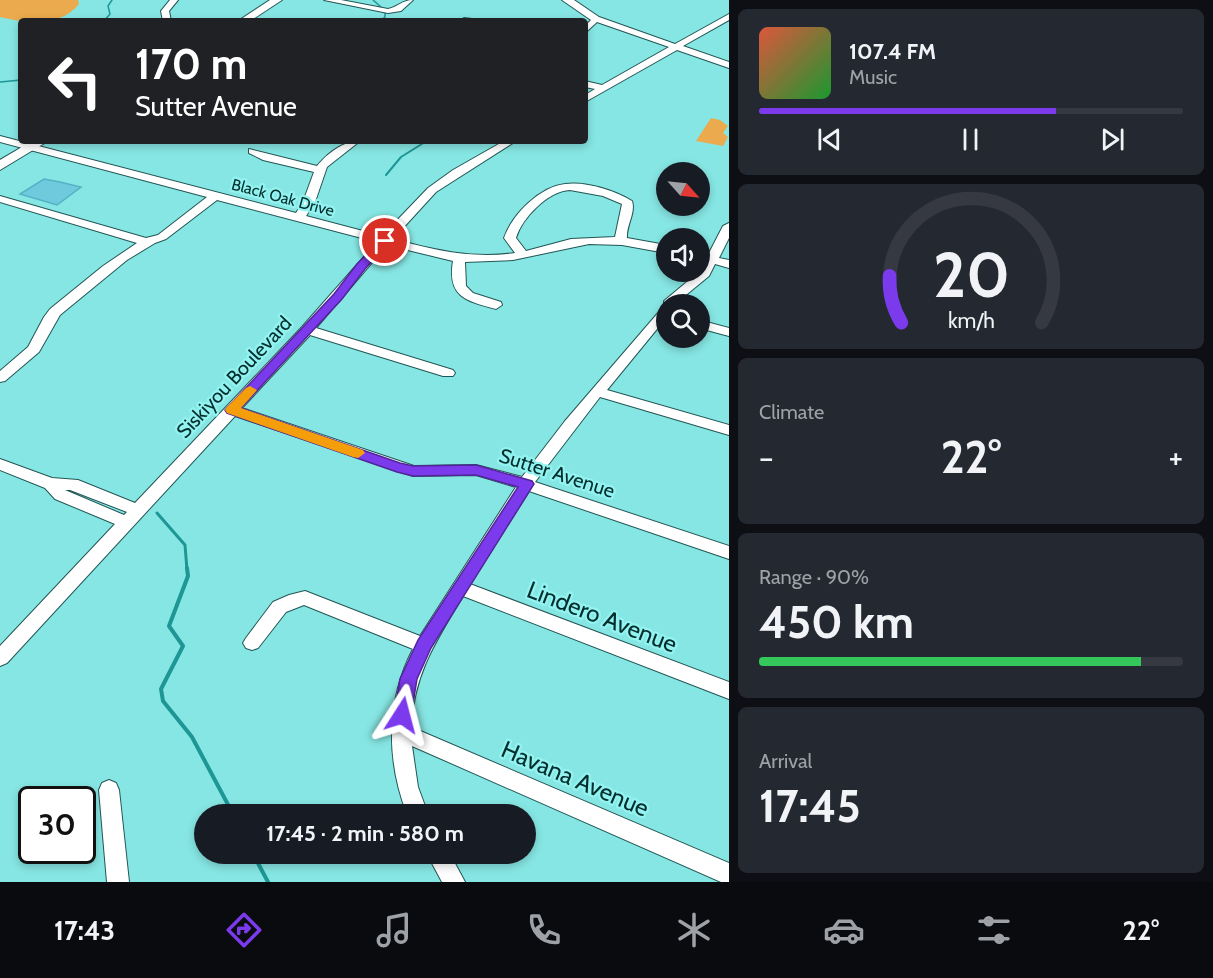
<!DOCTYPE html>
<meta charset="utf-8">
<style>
:root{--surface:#171b24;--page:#242831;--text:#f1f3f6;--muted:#9ea1a6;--line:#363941;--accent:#7c3aed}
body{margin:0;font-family:Cabin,sans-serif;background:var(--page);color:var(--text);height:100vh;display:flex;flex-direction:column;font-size:22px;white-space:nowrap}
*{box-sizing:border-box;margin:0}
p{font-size:20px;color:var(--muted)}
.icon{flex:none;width:33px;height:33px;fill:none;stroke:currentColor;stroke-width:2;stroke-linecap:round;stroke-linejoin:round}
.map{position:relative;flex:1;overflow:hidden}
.sheet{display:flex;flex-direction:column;gap:9px;padding:9px;background:#0d0f14;width:484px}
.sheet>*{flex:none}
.hud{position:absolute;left:18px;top:18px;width:570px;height:126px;border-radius:6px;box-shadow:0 3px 9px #0003;background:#202124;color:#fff;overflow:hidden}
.needle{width:39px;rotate:117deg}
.buttons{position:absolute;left:656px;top:162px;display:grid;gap:12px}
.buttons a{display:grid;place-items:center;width:54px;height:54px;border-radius:50%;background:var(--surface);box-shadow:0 3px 9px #0003;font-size:30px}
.speed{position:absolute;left:18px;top:786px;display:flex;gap:12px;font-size:30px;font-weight:700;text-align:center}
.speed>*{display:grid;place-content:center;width:78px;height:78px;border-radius:50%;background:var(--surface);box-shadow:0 3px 9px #0003;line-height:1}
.speed .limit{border:3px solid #111;border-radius:9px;background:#fff;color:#111}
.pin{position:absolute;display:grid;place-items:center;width:51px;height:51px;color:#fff;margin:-26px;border:3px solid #fff;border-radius:50%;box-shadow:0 2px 6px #0007}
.me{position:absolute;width:66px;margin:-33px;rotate:9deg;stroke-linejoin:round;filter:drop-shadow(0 0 4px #0008)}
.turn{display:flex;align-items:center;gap:21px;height:126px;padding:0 18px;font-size:27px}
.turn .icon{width:78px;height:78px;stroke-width:2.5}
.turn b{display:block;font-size:42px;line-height:51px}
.big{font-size:45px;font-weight:700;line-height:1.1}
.sheet .widget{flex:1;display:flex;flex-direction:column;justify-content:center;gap:9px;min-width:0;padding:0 21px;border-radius:9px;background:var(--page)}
.sheet .dial{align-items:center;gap:0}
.dial svg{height:156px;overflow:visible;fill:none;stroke:var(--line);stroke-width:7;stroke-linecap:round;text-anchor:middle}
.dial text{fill:var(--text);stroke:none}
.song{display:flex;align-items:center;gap:18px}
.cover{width:72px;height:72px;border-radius:9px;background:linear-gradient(135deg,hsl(10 70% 55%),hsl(130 70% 35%))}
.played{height:6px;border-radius:3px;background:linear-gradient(90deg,var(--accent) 70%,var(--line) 70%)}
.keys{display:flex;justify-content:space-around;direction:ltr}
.heat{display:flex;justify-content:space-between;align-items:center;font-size:33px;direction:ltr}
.charge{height:9px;border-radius:4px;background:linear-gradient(90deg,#34c759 90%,var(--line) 0)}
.trip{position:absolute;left:194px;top:804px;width:342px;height:60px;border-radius:30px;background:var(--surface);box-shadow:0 3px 9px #0003;font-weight:700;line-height:60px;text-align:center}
.tabs{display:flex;height:96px;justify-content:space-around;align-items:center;background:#090b0e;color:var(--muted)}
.tabs .icon{width:42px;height:42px}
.tabs .current{color:var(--accent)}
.tabs b{font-size:27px;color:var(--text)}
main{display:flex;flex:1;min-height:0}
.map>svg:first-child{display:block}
.green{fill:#ebaa4d}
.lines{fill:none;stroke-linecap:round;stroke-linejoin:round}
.stream-far3{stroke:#1d9695;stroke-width:1.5}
.stream-far2{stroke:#1d9695;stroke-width:2}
.stream-far1{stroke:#1d9695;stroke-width:3}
.stream{stroke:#1d9695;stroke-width:4}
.building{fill:#6fcade;stroke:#55b1c4;stroke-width:1.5}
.minor-casing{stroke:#225655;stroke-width:2}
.major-casing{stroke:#225655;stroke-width:2}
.minor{fill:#fff;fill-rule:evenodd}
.major{fill:#fff;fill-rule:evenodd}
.route{fill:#7c3aed;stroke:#51269a;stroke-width:1.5}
.slow{fill:#f59e0b}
.labels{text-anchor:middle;stroke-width:4.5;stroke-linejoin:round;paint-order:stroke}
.far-street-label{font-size:16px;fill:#022e2e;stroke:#93f3f0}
.street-label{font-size:20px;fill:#022e2e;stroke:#93f3f0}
.near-street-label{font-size:24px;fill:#022e2e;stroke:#93f3f0}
</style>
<main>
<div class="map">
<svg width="729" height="882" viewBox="0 0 729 882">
<rect width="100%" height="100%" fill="#86e6e3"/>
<!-- green -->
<g class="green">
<path d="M 0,0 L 78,0 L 79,4 C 60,28 25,23 0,17 Z"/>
<path d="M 711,118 L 720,120 L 728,126 L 723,133 L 728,137 L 723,146 L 696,141 Z"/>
</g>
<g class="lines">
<!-- stream-far3 -->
<g class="stream-far3">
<path d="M 373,0 L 381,7"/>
<path d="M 104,21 L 110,14 L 108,6 L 112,0"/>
<path d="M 380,21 L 385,17 L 385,13"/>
<path d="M 0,82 L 21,80"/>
<path d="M 422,143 L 426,141"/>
</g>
<!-- stream-far2 -->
<path class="stream-far2" d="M 386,175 L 401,157 L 425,142"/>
<!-- stream-far1 -->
<path class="stream-far1" d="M 157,513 L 185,545 L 187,570"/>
<!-- stream -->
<g class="stream">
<path d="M 187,568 L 188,576 L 169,626 L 183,646 L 161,689 L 163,701 L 192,737 L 233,814"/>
<path d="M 253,854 L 268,882"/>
</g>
</g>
<!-- building -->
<path class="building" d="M 44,179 L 60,182 L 81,187 L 57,205 L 20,194 Z"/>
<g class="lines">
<!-- minor casing -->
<g class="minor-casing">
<g id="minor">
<path d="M 170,0 L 178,0 L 169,11 L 171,21 L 163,21 L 161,11 Z"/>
<path d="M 324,0 L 341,0 L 388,9 C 398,7 402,0 413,0 L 401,11 L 388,13 Z"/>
<path d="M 562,0 L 574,0 L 599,17 L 675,44 L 729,14 L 729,20 L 683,46 L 729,62 L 729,68 L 677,50 L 585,102 L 585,95 L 595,89 L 585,87 L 585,81 L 602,85 L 669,47 L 597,22 L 585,33 L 585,26 L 591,20 Z"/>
<path d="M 464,18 L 472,19 L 473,21 L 461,21 Z"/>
<path d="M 0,136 L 296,213 L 303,202 L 314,172 L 263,160 L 249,153 L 249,149 L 317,166 C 328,153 343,141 360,141 L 327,167 L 315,202 L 306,216 L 382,236 L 428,188 L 453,170 L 504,141 L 516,141 L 436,192 L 393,239 C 434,250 472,259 515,253 L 504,238 C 512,215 539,187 565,184 C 585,181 614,190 632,201 C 636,213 626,225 627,238 L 666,245 L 666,253 L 622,245 L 589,244 L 513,260 L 465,262 L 466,286 L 473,293 L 501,302 L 502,305 L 496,309 C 466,301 447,297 453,261 L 387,245 L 316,328 L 453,370 L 455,373 L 453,376 L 443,376 L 310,335 L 242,408 L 414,466 L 476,465 L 522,477 L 565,421 L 664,306 L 664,301 L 700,271 L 705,262 L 699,261 L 699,253 L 708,255 L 723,226 L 729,223 L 729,238 L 719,258 L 729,260 L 729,268 L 715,264 L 709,276 L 675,304 L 666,304 L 666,318 L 607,390 L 729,425 L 729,435 L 600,397 L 535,482 L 729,546 L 729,559 L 529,491 L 470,584 L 729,682 L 729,699 L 463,596 C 436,641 414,673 411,727 L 729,863 L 729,882 L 721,882 L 412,746 L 418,787 L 428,814 L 407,814 C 386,760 386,701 413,649 L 304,605 L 286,612 L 258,648 L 252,650 L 246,648 L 243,643 L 246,638 L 273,602 L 289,595 L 305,591 L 420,636 L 516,487 L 476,475 L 413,476 L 235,416 L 7,663 L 0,666 L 0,646 L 115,524 L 55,499 L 45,488 L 0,470 L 0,459 L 52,478 L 78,480 L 135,503 L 302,327 L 377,242 L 217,200 L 166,239 L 155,243 L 127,260 L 60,315 L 39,352 L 5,381 L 0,382 L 0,371 L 28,347 L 44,317 L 50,309 L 103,266 L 137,243 L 0,202 L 0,196 L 146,238 L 158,235 L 207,197 L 0,142 ZM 570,190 L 603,196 L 622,204 L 615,237 L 571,239 L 526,251 L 516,238 C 522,218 548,191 570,190 ZM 65,490 L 70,490 L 127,512 L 124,515 Z"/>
<path d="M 699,320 L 729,328 L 729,336 L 699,328 Z"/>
<path d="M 109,780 L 116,783 L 119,790 L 129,882 L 107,882 L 99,790 L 102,783 Z"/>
<path d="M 427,854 L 450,854 L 465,882 L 442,882 Z"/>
</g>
</g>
<!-- major casing -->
<g class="major-casing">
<g id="major">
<path d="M 270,0 L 282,0 L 250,21 L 238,21 Z"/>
<path d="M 32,141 L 48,141 L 0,170 L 0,160 Z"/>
</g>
</g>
<!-- minor -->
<use href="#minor" class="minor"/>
<!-- major -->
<use href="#major" class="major"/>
</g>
<!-- route -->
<path class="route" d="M 385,238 L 390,241 L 389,243 L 365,269 L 342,299 L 241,408 L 400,463 L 413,466 L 476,465 L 532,481 L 534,484 L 431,648 L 417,679 L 411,715 L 409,720 L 402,723 L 396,720 L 394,715 L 400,679 L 418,640 L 518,487 L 476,475 L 413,476 L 397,472 L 227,413 L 225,410 L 334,294 L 357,264 L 381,239 Z"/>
<!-- slow -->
<path class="slow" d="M 250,386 L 257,390 L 241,408 L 363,450 L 365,453 L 358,458 L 353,457 L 227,413 L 225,410 L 227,407 L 246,388 Z"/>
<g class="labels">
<!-- far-street labels -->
<g class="far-street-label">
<text transform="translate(283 197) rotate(15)" y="6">Black Oak Drive</text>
</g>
<!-- street labels -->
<g class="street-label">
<text transform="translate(234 377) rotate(-47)" y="7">Siskiyou Boulevard</text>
<text transform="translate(557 473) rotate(18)" y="7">Sutter Avenue</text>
</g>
<!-- near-street labels -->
<g class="near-street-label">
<text transform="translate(602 617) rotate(21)" y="8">Lindero Avenue</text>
<text transform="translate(575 779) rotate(23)" y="8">Havana Avenue</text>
</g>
</g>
</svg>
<div class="buttons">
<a><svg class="needle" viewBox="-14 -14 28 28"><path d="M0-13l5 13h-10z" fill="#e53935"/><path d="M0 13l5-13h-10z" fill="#9ea1a6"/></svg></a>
<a><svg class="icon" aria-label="sound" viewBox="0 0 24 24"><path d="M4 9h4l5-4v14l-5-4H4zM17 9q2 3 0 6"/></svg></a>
<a><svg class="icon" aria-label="search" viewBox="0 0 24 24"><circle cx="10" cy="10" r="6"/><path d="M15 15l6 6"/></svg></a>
</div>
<div class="speed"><div class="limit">30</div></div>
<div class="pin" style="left:385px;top:241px;background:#d93025"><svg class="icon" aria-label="arrive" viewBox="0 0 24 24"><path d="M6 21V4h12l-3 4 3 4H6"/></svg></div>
<svg class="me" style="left:402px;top:715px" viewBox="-20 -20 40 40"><path d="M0-17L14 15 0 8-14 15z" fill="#7c3aed" stroke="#fff" stroke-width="4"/></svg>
<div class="trip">17:45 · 2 min · 580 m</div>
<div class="hud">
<div class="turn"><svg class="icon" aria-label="left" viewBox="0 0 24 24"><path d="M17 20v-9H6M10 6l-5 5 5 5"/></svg><div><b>170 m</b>Sutter Avenue</div></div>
</div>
</div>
<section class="sheet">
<div class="widget">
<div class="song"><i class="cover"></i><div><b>107.4 FM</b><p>Music</p></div></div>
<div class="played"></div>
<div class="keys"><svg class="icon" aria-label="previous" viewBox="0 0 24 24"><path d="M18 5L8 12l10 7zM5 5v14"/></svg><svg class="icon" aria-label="pause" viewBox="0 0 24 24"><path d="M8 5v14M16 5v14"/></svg><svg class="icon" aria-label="next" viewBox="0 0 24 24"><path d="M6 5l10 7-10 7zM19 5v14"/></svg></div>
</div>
<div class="widget dial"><svg viewBox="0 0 100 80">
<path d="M14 69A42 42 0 1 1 86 69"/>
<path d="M14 69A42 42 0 0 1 8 45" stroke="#7c3aed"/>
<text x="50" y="56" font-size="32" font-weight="700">20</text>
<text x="50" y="72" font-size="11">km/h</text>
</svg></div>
<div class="widget"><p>Climate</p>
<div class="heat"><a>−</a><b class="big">22°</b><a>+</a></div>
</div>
<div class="widget"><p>Range · 90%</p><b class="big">450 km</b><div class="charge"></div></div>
<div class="widget"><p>Arrival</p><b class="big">17:45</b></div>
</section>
</main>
<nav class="tabs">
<b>17:43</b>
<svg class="icon current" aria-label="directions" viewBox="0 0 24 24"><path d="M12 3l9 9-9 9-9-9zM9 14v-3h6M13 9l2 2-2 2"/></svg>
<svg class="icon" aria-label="music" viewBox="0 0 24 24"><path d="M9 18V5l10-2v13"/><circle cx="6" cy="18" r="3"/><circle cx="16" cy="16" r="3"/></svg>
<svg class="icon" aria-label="phone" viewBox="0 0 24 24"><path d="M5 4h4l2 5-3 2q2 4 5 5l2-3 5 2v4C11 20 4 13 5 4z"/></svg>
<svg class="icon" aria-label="climate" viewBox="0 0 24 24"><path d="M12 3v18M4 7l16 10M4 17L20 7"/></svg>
<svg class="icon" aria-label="car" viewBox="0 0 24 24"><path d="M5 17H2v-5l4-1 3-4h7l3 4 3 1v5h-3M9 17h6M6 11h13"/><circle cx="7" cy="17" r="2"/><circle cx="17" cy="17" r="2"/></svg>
<svg class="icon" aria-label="filters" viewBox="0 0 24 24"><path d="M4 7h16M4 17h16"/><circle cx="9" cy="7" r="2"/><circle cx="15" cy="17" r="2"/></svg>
<b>22°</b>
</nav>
